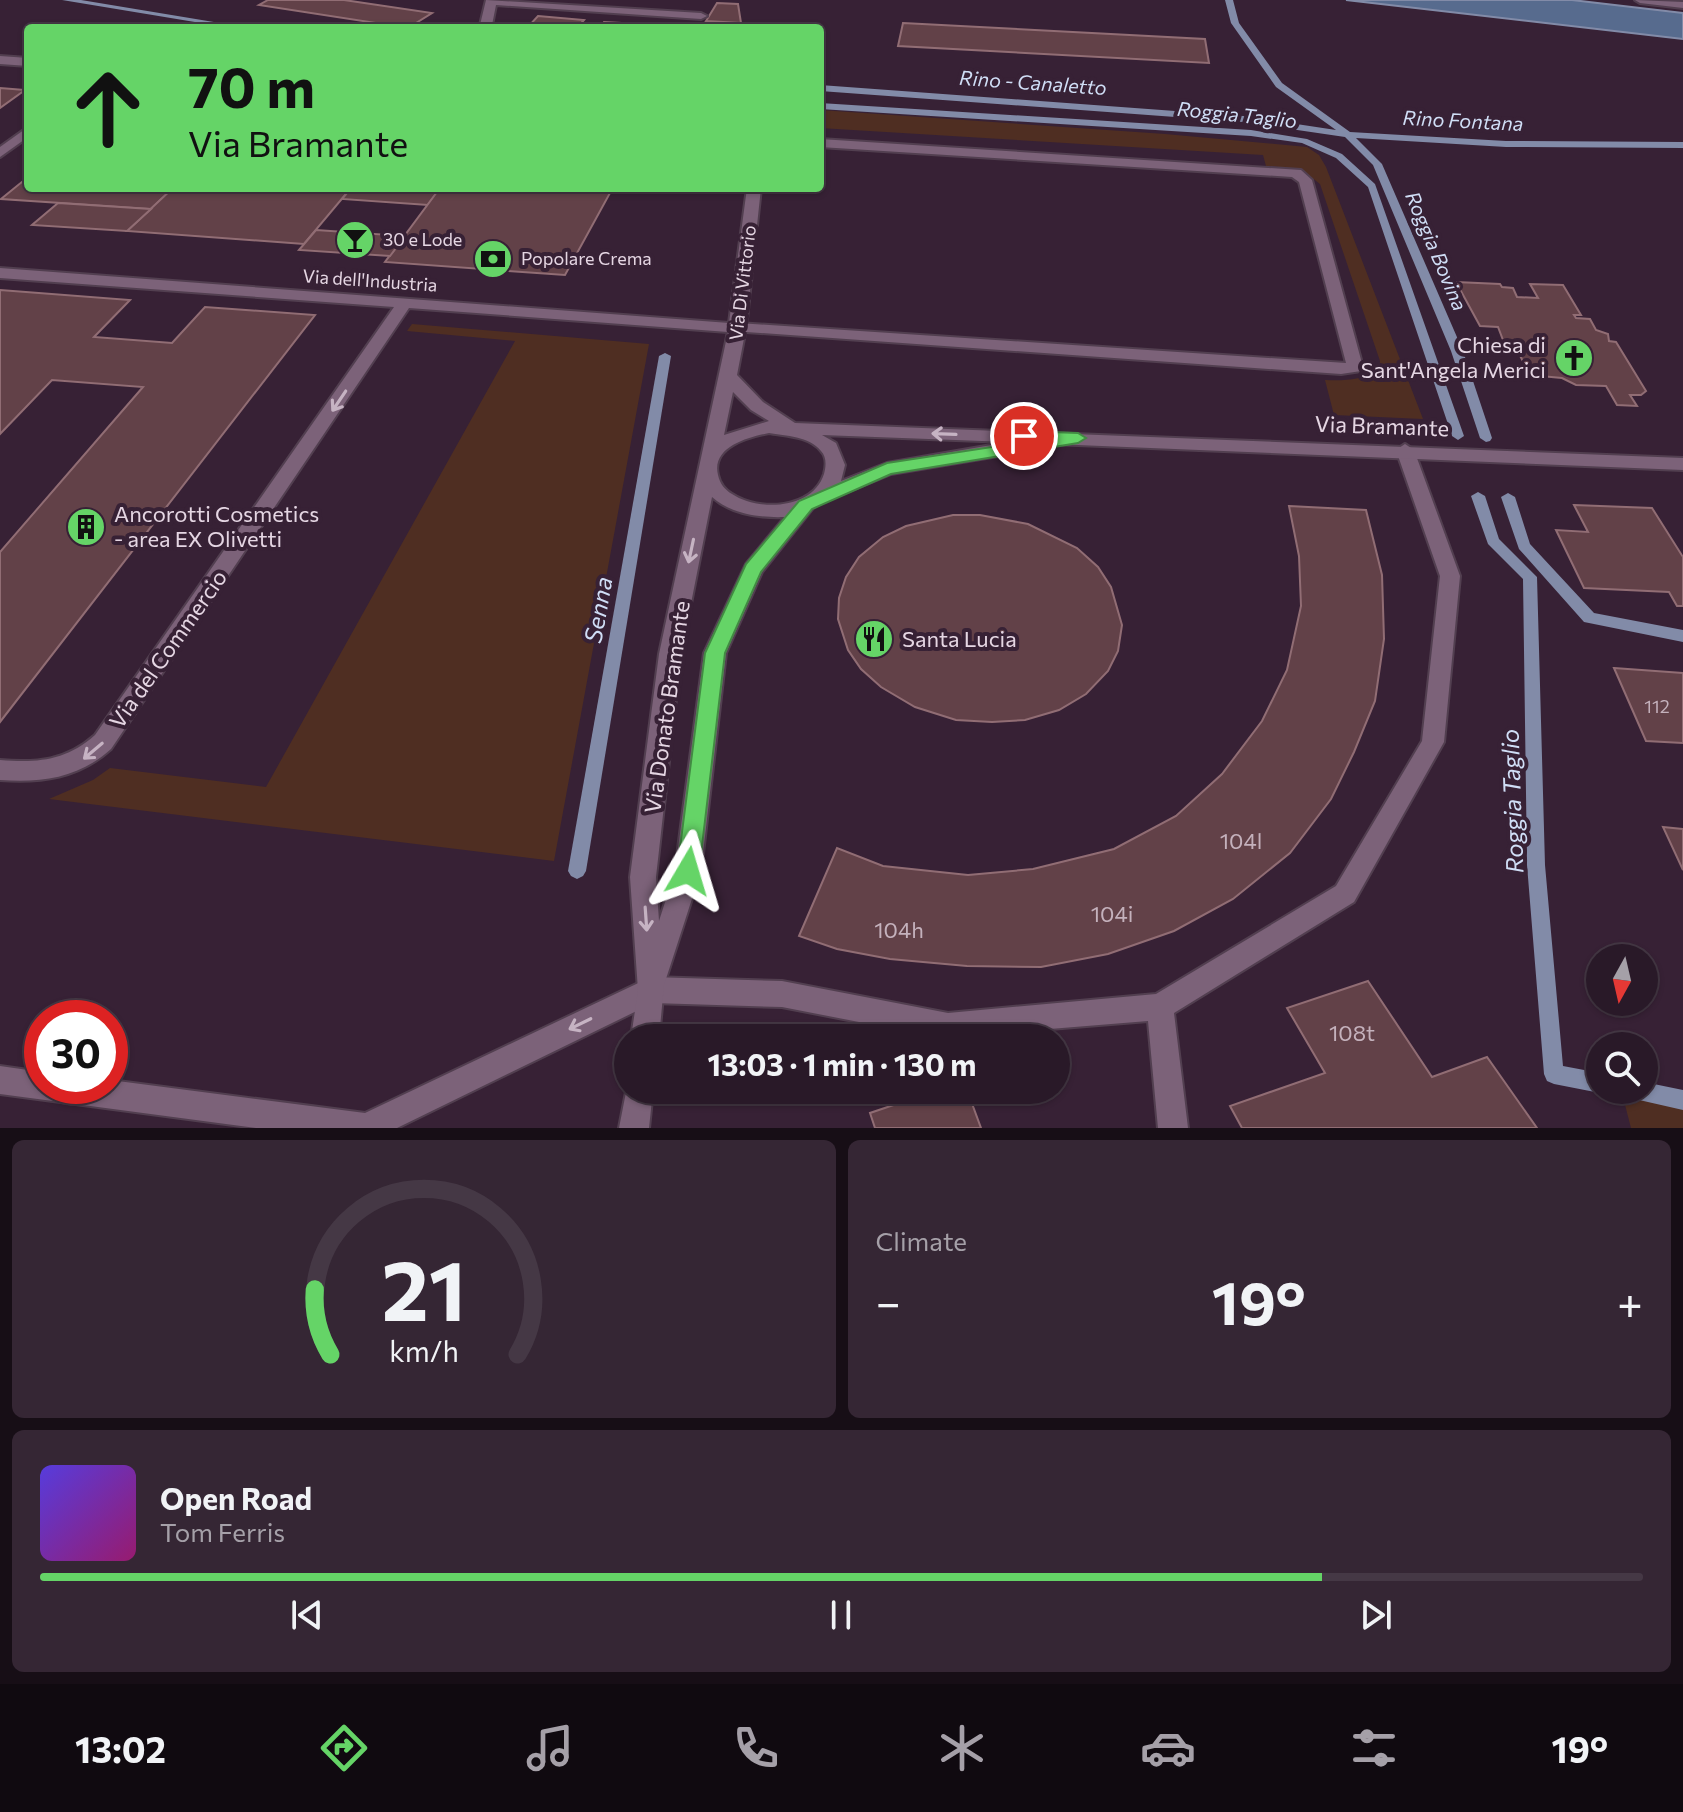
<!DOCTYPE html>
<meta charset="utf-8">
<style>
:root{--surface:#291928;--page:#352634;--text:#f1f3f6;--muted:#a5a0a8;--line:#453845;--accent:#65d467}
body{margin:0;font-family:Commissioner,sans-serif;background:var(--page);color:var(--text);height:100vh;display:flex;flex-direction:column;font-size:30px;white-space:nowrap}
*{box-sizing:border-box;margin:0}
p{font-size:26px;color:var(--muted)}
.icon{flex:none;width:44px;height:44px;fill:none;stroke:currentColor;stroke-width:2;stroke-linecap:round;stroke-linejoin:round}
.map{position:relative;height:1128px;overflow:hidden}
.panel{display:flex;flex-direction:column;gap:12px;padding:12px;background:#170e16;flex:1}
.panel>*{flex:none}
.top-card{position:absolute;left:24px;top:24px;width:800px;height:168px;border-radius:8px;box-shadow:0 2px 6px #0004,0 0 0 2px var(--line);background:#65d467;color:#111;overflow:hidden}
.needle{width:52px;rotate:188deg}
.controls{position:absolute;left:1586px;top:944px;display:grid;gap:16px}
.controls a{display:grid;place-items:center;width:72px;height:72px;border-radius:50%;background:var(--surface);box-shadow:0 2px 6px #0004,0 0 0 2px var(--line);font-size:40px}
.speed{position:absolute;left:24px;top:1000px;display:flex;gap:16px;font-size:40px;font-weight:700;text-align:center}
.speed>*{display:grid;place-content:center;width:104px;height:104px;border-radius:50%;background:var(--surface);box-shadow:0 2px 6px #0004,0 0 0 2px var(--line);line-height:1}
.speed .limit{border:12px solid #d22;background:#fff;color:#111}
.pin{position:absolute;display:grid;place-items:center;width:68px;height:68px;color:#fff;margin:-34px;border:4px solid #fff;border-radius:50%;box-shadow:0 2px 8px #0007}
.me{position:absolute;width:88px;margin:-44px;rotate:7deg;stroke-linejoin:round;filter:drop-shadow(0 0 6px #0008)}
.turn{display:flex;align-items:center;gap:28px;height:168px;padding:0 32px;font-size:36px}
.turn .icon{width:104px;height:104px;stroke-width:2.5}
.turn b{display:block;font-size:56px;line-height:68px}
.big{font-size:60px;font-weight:700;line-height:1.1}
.panel .widget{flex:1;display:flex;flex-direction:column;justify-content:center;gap:12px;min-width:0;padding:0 28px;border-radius:12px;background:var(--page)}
.panel .dial{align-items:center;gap:0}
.dial svg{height:208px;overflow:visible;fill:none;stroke:var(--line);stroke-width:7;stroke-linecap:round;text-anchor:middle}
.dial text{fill:var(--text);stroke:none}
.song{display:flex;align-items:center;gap:24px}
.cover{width:96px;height:96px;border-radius:12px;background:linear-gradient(135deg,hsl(250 70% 55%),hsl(320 70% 35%))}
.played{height:8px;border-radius:4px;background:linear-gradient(90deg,var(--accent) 80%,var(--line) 80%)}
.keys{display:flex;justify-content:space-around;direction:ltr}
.heat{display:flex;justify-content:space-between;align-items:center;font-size:44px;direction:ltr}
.panel .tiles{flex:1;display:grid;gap:12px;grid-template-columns:1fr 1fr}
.widget:last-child{grid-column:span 2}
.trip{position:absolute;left:614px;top:1024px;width:456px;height:80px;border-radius:40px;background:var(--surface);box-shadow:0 2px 6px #0004,0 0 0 2px var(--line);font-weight:700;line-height:80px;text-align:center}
.dock{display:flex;height:128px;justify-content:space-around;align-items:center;background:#100a10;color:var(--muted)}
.dock .icon{width:56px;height:56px}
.dock .on{color:var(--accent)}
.dock b{font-size:36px;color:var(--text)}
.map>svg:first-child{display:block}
.green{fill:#4f2e22}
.water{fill:#576b8e;stroke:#828ba8;stroke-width:2}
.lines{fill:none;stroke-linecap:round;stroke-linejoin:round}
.stream{fill:#828ba8;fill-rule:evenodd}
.building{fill:#624148;stroke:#916d74;stroke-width:2}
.service-casing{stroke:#523f50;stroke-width:4}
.minor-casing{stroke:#523f50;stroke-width:4}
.secondary-casing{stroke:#523f50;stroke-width:4}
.service{fill:#7c6279;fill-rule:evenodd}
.minor{fill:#7c6279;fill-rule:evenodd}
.secondary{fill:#7c6279;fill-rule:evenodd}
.oneway{stroke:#c6b3c3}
.route{fill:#65d467;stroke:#428a43;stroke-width:2}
.labels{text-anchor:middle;stroke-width:8;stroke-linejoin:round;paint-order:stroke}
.far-poi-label{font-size:18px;fill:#e5d6e3;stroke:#372135;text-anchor:start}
.far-street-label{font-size:18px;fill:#e5d6e3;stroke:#372135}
.number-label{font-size:18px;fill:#c4b1bc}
.far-water-label{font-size:20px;font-style:italic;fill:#d0def6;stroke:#372135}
.poi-label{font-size:22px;fill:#e5d6e3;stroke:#372135;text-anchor:start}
.street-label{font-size:22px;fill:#e5d6e3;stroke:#372135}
.near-number-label{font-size:22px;fill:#c4b1bc}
.water-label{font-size:24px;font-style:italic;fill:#d0def6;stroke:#372135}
</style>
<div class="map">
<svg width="1683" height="1128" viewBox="0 0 1683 1128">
<rect width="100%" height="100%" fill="#372135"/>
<!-- green -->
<g class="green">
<path d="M 820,110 L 1165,134 L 1307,147 L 1319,155 L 1326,167 L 1423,419 L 1334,415 L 1325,380 C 1345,381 1361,380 1379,370 L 1380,361 L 1320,184 C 1304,170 1287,167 1266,166 L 1263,155 L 820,128 Z"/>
<path d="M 412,324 L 649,344 L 554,861 L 49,799 L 93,780 L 110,768 L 266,787 L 515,341 L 407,331 Z"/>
<path d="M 1623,1097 L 1683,1103 L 1683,1128 L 1631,1128 Z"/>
</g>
<!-- water -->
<path class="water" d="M 1346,0 L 1572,0 L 1683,13 L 1683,39 Z"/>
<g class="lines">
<!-- stream -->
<g class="stream">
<path d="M 62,0 L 81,0 L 250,28 L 231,28 Z"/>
<path d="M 1225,0 L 1233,0 L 1239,23 L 1282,83 L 1350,132 L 1506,141 L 1683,142 L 1683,148 L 1506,147 L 1356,138 L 1382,164 L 1463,351 L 1492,438 L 1490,441 L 1486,442 L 1480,438 L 1451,351 L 1373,165 L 1345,137 L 1243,122 L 820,91 L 820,85 L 1243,116 L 1336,130 L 1276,87 L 1231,23 Z"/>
<path d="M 820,103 L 1251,130 L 1307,139 L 1342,154 L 1375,184 L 1464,436 L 1458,440 L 1452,436 L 1368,187 L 1336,158 L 1302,143 L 1251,136 L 820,109 Z"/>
<path d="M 665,353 L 671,356 L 586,871 L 583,876 L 577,879 L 571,876 L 568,871 L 659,356 Z"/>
<path d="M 1478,492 L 1485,496 L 1499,539 L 1537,577 L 1545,865 L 1563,1066 L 1600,1073 L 1600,1090 L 1607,1090 L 1600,1093 L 1554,1084 L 1547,1081 L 1544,1074 L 1527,865 L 1523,579 L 1488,544 L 1471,496 Z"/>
<path d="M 1508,493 L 1515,497 L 1530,544 L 1594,613 L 1683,630 L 1683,642 L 1584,622 L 1519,549 L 1501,497 Z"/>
<path d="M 1644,1082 L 1683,1090 L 1683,1110 L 1626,1097 L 1623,1090 L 1644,1090 Z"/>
</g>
</g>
<!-- building -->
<g class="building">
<path d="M 268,0 L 344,0 L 432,13 L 408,28 L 259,5 Z"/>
<path d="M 717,3 L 738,4 L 741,23 L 706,21 Z"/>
<path d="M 538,16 L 584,20 L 577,28 L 527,28 Z"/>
<path d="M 604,22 L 656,25 L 654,28 L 600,28 Z"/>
<path d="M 903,23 L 1205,39 L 1209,63 L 898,46 Z"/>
<path d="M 671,24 L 722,27 L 668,28 Z"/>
<path d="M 0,88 L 25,90 L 0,108 Z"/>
<path d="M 28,177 L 28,188 L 173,188 L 151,209 L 1,199 Z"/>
<path d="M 173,188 L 351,188 L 304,244 L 127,231 Z"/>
<path d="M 351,188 L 440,188 L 428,205 L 342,199 Z"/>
<path d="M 440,188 L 531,188 L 610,193 L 565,275 L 385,262 Z"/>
<path d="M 58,203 L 151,209 L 127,231 L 32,225 Z"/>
<path d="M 316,230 L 405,236 L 390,256 L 299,250 Z"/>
<path d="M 1456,282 L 1500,284 L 1502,287 L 1513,288 L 1517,297 L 1538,298 L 1530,284 L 1563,285 L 1581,315 L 1574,315 L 1576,318 L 1590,319 L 1596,330 L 1608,334 L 1609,341 L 1616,342 L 1646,391 L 1641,395 L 1630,395 L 1637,406 L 1617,405 L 1606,386 L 1576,385 L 1562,378 L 1530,375 L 1512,340 L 1503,340 L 1498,327 L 1480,326 Z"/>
<path d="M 0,290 L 130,300 L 94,337 L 172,343 L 205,307 L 315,315 L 0,722 L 0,552 L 143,387 L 52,380 L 0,434 Z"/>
<path d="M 1574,505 L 1652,508 L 1683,557 L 1683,606 L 1677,606 L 1669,592 L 1584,588 L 1556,530 L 1588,532 Z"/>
<path d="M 1289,506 L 1366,510 L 1382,575 L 1384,639 L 1375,701 L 1354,752 L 1331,799 L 1290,853 L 1233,899 L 1174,931 L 1108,954 L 1041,967 L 967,966 L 890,959 L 837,949 L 799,936 L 837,848 L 883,866 L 968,875 L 1033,869 L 1114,849 L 1176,816 L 1222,774 L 1262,721 L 1287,670 L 1301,606 L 1299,556 Z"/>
<path d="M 953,515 L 980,515 L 1028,524 L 1077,548 L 1098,567 L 1111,587 L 1122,625 L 1118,651 L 1108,671 L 1086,694 L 1059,710 L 1025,720 L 992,722 L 956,720 L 915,707 L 881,687 L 861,669 L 848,650 L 838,619 L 839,598 L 846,577 L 859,557 L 883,537 L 906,526 Z"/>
<path d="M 1614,668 L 1683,673 L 1683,743 L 1646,741 Z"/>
<path d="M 1663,827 L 1683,829 L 1683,870 Z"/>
<path d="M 1368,981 L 1432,1077 L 1487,1057 L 1537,1128 L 1242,1128 L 1230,1106 L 1325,1073 L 1287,1008 Z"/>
<path d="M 938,1090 L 967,1090 L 981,1128 L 875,1128 L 870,1113 Z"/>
</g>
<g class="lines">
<!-- service casing -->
<g class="service-casing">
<g id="service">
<path d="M 820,139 L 1301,170 L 1312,180 L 1363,367 L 1361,371 L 1341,374 L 732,331 L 732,325 L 738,323 L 1346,363 L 1299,182 L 1292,177 L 820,147 Z"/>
<path d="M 1405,444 L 1414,450 L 1460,576 L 1444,742 L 1354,902 L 1174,1013 L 1188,1128 L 1158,1128 L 1148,1021 L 941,1038 L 782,1007 L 653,1003 L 397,1128 L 256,1128 L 0,1094 L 0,1066 L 42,1072 L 42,1086 L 110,1086 L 110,1080 L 365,1113 L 651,977 L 782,981 L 948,1013 L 1156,994 L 1336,886 L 1422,741 L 1440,576 L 1396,450 Z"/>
</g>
</g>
<!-- minor casing -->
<g class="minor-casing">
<g id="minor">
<path d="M 486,0 L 701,13 L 707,16 L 701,19 L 496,5 L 492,25 L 485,28 L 480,25 Z"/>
<path d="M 0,56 L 28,58 L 28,66 L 0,64 Z"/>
<path d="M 28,127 L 28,137 L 0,157 L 0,147 Z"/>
<path d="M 747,188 L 761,188 L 746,328 L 737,375 L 763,402 L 795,423 L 1683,458 L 1683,470 L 1029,443 L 1028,450 L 1022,452 L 891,474 L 823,502 L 813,508 L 762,572 L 726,653 L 701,871 L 664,985 L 659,1038 L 631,1038 L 638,990 L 630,877 L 659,654 L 728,332 L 409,308 L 111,749 C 79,778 42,783 0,780 L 0,760 C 37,763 66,761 95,735 L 394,307 L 0,278 L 0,268 L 729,323 ZM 733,392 L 751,410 L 769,421 L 724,435 ZM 769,433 C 786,436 809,436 821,451 C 827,457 826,467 824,474 C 813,509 759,512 732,494 C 725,490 720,484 718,475 C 711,447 748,437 769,433 ZM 822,435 L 1009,442 L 887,463 L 841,481 L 845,465 L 836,443 ZM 712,497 C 731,514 760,518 785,517 L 746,564 L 704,653 L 675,871 L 659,921 L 656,877 L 681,654 Z"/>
<path d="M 628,1082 L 628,1090 L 653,1090 L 649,1128 L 619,1128 Z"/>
</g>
</g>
<!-- secondary casing -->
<g class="secondary-casing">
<path id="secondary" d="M 1635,0 L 1683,2 L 1683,8 L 1640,3 Z"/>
</g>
<!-- service -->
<use href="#service" class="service"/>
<!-- minor -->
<use href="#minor" class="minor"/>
<!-- secondary -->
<use href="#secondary" class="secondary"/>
</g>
<!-- one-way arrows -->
<defs><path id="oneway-shaft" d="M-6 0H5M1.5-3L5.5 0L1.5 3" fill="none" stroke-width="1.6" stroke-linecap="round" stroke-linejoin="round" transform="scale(2)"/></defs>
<g class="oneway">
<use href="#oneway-shaft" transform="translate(339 401) rotate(124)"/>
<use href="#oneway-shaft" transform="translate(944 434) rotate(-178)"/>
<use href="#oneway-shaft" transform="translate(691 551) rotate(102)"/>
<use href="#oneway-shaft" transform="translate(93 751) rotate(140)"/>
<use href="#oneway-shaft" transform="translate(646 919) rotate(86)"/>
<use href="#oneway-shaft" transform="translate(580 1024) rotate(154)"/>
</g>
<!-- route -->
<path class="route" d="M 1024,431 L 1078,433 L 1086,438 L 1078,443 L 891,474 L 812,509 L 761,572 L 725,653 L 699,871 L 696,879 L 688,881 L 680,879 L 677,871 L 705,653 L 746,564 L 799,501 L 887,463 L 1024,442 L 1016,436 Z"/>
<!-- icons -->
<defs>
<g id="bar-disc" transform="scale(2)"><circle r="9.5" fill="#65d467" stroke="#372135"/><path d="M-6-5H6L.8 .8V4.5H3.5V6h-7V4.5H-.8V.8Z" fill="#111"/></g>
<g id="bank-disc" transform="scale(2)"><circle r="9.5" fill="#65d467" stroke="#372135"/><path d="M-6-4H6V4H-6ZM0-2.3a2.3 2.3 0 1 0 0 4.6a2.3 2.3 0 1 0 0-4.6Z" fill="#111"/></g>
<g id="church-disc" transform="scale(2)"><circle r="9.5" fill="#65d467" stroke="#372135"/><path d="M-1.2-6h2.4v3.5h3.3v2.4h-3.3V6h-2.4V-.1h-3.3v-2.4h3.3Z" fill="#111"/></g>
<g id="building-disc" transform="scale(2)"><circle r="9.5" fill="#65d467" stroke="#372135"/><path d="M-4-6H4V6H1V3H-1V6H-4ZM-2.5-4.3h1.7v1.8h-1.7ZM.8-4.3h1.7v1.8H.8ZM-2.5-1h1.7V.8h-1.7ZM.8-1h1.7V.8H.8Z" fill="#111"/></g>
<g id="restaurant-disc" transform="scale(2)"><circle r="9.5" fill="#65d467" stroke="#372135"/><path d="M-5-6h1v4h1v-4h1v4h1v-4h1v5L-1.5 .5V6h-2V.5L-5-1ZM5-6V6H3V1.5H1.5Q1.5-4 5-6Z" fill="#111"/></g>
</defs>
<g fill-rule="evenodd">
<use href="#bar-disc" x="355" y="240"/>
<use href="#bank-disc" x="493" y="259"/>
<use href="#church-disc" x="1574" y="358"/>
<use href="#building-disc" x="86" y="527"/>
<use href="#restaurant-disc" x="874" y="639"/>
</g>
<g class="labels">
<!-- far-poi labels -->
<g class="far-poi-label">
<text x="383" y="246">30 e Lode</text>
<text x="521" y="265">Popolare Crema</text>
</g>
<!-- far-street labels -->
<g class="far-street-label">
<text transform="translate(370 281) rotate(4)" y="6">Via dell'Industria</text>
<text transform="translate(743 283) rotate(-83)" y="6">Via Di Vittorio</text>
</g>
<!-- number labels -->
<g class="number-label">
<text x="1657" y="713">112</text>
</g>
<!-- far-water labels -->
<g class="far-water-label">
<text transform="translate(1033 83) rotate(4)" y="7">Rino - Canaletto</text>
<text transform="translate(1237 115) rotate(6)" y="7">Roggia Taglio</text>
<text transform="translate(1463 121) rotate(3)" y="7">Rino Fontana</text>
<text transform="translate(1436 251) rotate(67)" y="7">Roggia Bovina</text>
</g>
<!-- poi labels -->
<g class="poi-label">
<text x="1546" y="353" text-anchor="end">Chiesa di<tspan x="1546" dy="25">Sant'Angela Merici</tspan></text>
<text x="114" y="522">Ancorotti Cosmetics<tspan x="114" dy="25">- area EX Olivetti</tspan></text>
<text x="902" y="647">Santa Lucia</text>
</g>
<!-- street labels -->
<g class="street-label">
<text transform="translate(1382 426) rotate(2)" y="8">Via Bramante</text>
<text transform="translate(168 649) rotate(-55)" y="8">Via del Commercio</text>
<text transform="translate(667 707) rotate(-82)" y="8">Via Donato Bramante</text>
</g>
<!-- near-number labels -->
<g class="near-number-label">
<text x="1241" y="849">104l</text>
<text x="1112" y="922">104i</text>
<text x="899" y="938">104h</text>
<text x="1352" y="1041">108t</text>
</g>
<!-- water labels -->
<g class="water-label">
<text transform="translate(599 610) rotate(-80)" y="8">Senna</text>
<text transform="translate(1513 801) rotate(-92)" y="8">Roggia Taglio</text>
</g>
</g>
</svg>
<div class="controls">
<a><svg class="needle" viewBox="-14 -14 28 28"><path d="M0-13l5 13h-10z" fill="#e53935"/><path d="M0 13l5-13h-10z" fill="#a5a0a8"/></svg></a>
<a><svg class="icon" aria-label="search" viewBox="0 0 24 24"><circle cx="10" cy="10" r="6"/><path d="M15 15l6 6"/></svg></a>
</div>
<div class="speed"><div class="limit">30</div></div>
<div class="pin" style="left:1024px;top:436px;background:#d93025"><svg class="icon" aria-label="arrive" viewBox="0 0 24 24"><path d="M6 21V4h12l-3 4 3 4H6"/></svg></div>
<svg class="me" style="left:688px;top:871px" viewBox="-20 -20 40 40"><path d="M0-17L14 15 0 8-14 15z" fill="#65d467" stroke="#fff" stroke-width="4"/></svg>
<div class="trip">13:03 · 1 min · 130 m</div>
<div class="top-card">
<div class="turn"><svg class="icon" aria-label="ahead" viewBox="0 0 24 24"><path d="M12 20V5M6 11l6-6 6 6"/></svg><div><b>70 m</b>Via Bramante</div></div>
</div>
</div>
<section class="panel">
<div class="tiles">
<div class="widget dial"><svg viewBox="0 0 100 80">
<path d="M14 69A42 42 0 1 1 86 69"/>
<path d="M14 69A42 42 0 0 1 8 44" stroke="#65d467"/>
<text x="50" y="56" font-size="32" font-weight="700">21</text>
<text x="50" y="72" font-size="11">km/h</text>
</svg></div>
<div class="widget"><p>Climate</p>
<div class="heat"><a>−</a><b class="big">19°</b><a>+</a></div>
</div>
<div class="widget">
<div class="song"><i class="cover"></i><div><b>Open Road</b><p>Tom Ferris</p></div></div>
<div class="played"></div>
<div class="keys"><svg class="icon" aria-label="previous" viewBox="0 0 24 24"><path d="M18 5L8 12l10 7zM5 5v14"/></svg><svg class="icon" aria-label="pause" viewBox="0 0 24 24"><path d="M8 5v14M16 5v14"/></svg><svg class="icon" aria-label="next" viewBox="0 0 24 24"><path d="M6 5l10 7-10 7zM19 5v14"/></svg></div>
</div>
</div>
</section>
<nav class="dock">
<b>13:02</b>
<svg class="icon on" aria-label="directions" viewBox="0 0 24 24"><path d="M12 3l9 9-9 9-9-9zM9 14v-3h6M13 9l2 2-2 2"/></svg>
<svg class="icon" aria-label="music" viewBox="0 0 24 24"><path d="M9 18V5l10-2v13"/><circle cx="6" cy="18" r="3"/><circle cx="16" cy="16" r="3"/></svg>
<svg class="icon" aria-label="phone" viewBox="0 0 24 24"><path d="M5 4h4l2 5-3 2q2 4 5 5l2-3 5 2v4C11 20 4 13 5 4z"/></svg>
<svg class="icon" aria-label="climate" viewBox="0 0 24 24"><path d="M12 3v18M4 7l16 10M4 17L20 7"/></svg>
<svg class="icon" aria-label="car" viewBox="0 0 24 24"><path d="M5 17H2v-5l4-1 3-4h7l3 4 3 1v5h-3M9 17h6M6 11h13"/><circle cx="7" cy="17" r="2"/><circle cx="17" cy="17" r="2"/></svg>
<svg class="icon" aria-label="filters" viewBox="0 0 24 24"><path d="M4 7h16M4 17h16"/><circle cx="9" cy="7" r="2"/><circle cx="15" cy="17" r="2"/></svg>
<b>19°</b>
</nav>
